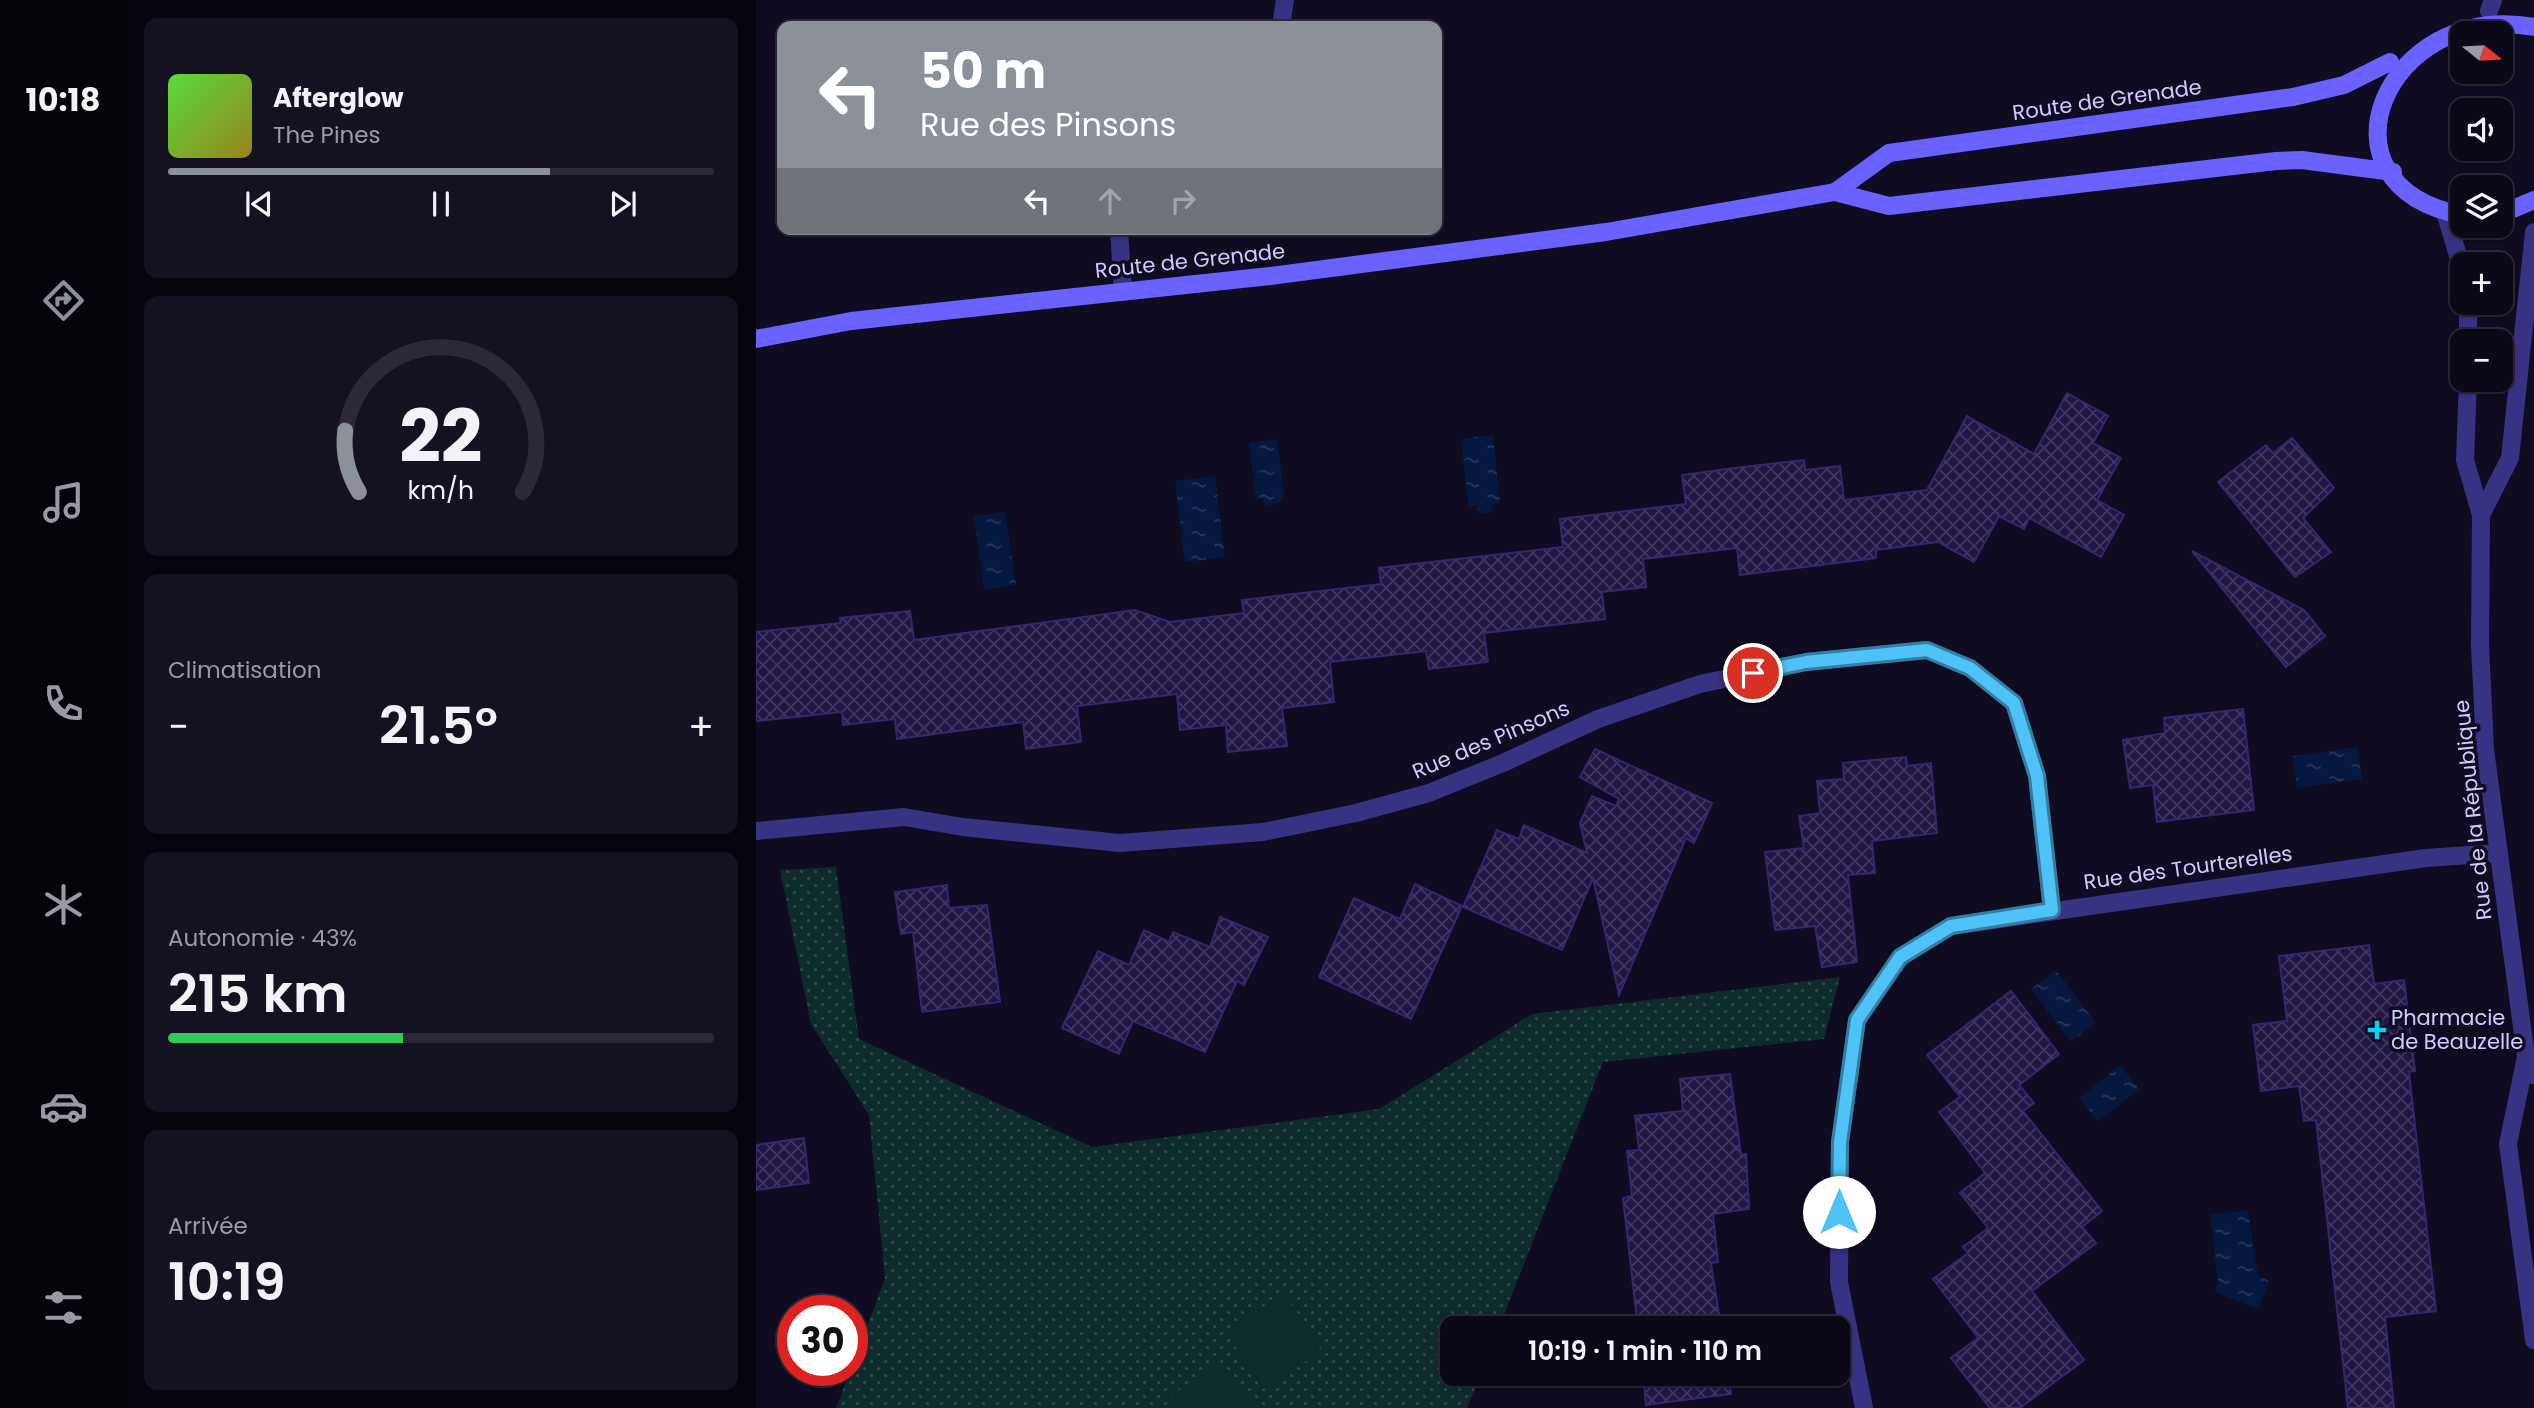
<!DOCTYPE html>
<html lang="fr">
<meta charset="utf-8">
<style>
:root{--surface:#0b0818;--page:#141121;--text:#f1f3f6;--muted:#9a9aa2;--line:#2b2937;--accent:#8c9099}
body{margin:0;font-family:Poppins,sans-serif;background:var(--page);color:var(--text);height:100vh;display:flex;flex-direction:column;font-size:26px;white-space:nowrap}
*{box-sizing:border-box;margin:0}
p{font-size:23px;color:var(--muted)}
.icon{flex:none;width:38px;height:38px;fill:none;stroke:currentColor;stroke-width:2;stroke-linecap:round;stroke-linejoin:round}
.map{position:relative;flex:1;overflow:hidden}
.details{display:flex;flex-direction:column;gap:18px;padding:18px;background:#06040d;width:630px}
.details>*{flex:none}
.hud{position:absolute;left:21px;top:21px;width:665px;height:214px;border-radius:14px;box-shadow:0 2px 5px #0004,0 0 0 2px var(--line);background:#8c9099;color:#fff;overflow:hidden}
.needle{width:46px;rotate:108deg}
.fabs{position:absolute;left:1694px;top:21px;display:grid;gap:14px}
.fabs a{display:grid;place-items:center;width:63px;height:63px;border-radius:14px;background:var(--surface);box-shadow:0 2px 5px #0004,0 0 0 2px var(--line);font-size:35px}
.speed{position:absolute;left:21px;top:1295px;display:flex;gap:14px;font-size:35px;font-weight:700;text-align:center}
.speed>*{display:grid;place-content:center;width:91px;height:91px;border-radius:50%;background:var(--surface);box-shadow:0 2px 5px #0004,0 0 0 2px var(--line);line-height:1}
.speed .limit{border:10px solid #d22;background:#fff;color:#111}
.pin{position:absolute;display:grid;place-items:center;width:60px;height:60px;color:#fff;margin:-30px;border:4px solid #fff;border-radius:50%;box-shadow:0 2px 7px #0007}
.me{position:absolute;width:77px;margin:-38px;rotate:0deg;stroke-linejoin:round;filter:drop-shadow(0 0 5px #0008)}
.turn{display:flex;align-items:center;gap:24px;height:147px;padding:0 28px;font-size:32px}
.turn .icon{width:91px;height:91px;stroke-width:2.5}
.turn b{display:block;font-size:49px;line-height:60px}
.lanes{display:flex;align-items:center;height:66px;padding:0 28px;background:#0003;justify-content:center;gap:35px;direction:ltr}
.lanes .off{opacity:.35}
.big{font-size:52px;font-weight:600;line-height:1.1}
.details .widget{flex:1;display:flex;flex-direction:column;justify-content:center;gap:10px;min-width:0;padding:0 24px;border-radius:14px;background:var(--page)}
.details .dial{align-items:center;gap:0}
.dial svg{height:182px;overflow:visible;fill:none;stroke:var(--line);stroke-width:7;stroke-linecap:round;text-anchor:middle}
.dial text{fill:var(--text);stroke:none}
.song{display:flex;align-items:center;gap:21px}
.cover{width:84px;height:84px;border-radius:10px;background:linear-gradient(135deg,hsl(110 70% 55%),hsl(50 70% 35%))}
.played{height:7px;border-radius:4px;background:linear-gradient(90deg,var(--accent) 70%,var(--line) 70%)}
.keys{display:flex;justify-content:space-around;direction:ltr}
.heat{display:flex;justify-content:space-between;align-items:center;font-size:38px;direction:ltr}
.charge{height:10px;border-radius:5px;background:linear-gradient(90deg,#34c759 43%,var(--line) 0)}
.trip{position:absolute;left:684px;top:1316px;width:410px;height:70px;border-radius:14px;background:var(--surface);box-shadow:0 2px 5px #0004,0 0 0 2px var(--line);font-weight:600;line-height:70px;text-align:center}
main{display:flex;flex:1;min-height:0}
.tab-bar{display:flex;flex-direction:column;width:126px;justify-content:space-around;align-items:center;background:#04030a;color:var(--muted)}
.tab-bar .icon{width:49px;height:49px}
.tab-bar .current{color:var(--accent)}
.tab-bar b{font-size:32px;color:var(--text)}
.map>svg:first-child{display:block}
.grass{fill:url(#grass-dots)}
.green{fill:#0d2b2b}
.water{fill:url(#water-ripples)}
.building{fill:url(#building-cross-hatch);stroke:#372571;stroke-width:2}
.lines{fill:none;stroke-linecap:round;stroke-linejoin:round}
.minor{stroke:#383283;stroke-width:18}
.tertiary{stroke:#383283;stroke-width:18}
.secondary{stroke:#6a61ff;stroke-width:18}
.route-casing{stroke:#337fa1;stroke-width:18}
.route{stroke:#4fc3f7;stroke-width:12}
.poi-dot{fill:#00d4f5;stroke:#0f0b20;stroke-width:2.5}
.labels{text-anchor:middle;stroke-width:7;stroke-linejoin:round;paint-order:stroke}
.street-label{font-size:21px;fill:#d2caff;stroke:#0f0b20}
.poi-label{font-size:21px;fill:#d2caff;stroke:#0f0b20;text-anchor:start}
</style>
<main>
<nav class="tab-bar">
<b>10:18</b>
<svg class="icon current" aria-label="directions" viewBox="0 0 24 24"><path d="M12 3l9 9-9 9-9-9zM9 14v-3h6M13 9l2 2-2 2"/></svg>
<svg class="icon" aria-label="music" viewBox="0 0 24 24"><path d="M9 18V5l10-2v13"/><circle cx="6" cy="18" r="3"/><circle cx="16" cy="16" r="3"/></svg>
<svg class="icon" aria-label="phone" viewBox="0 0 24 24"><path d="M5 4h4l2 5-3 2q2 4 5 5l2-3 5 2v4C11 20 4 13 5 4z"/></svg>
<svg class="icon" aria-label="climate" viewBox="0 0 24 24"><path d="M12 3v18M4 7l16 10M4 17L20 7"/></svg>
<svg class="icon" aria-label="car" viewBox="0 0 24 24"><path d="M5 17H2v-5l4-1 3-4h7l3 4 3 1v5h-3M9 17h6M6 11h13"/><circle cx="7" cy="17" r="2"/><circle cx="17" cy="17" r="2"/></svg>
<svg class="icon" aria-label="filters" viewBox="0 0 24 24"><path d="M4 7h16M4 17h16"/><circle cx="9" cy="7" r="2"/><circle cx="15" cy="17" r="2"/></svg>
</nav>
<section class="details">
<div class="widget">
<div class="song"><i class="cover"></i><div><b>Afterglow</b><p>The Pines</p></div></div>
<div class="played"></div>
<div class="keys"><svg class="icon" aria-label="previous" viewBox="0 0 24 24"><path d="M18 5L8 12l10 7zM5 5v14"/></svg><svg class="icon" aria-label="pause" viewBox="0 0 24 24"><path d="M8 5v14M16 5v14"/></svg><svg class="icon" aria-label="next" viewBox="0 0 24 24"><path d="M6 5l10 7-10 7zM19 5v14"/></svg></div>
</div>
<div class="widget dial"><svg viewBox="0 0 100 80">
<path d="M14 69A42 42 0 1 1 86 69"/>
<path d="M14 69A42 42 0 0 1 8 42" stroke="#8c9099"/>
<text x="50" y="56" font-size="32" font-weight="700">22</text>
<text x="50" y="72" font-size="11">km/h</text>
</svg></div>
<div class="widget"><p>Climatisation</p>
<div class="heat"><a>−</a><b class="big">21.5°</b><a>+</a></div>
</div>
<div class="widget"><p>Autonomie · 43%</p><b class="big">215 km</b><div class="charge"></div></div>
<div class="widget"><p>Arrivée</p><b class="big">10:19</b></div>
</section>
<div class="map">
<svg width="1778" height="1408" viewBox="0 0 1778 1408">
<defs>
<pattern id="grass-dots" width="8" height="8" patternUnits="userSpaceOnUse" patternTransform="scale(1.75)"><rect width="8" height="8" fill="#0d2b2b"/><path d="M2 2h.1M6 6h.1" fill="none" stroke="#2f484b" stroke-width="1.8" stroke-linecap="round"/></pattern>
<pattern id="water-ripples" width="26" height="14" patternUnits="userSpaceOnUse" patternTransform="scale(1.75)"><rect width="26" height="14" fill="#05183f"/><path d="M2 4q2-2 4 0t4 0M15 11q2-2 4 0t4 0" fill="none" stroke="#29385c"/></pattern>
<pattern id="building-cross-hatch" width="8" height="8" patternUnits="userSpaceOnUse" patternTransform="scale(1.75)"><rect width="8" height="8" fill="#201543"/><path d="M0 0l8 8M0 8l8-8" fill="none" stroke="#40365f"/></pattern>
</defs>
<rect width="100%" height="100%" fill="#0f0b20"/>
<!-- grass -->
<path class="grass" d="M 80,867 L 103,1039 L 336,1147 L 623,1109 L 776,1014 L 1084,977 L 1068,1039 L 847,1062 L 743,1328 L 696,1328 L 696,1374 L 725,1374 L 711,1408 L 80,1408 L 129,1279 L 113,1115 L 55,1024 L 24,870 Z"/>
<!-- green -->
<g class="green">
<path d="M 528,1293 L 566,1351 L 507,1389 L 470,1332 Z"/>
<path d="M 463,1360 L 498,1407 L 424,1408 L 415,1396 Z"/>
</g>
<!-- water -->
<g class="water">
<path d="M 737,435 L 744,503 L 737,504 L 736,512 L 731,514 L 724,513 L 720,506 L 713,507 L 705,439 Z"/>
<path d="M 521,439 L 528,495 L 523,503 L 510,506 L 506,498 L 500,499 L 493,443 Z"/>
<path d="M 459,476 L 469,557 L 429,562 L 419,481 Z"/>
<path d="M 249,512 L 260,585 L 228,590 L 218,516 Z"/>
<path d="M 1601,747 L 1606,779 L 1541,788 L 1537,756 Z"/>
<path d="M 1300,970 L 1340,1023 L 1315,1042 L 1275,989 Z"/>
<path d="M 1364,1065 L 1383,1089 L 1342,1122 L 1323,1098 Z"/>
<path d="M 1492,1210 L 1502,1276 L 1513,1281 L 1502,1309 L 1459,1292 L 1462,1281 L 1454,1215 Z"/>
</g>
<!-- building -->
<g class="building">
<path d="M 1311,393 L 1352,416 L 1337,443 L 1365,458 L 1341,500 L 1368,515 L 1345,557 L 1273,518 L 1268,529 L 1243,516 L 1218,562 L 1182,542 L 1120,550 L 1120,558 L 984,575 L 981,548 L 887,559 L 890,587 L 846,592 L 849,619 L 728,633 L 732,662 L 673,669 L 670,651 L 574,662 L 578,702 L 526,708 L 531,746 L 472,752 L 470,725 L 424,730 L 421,694 L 321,706 L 325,742 L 270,749 L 267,722 L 141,739 L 139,719 L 87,725 L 86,712 L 0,721 L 0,632 L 85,623 L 84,618 L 154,611 L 158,640 L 379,610 L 414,622 L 488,613 L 486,600 L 625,584 L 623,568 L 807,547 L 804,519 L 930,504 L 926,475 L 971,469 L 1048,460 L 1049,470 L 1084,466 L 1088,500 L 1171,490 L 1211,416 L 1278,454 Z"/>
<path d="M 1536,438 L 1578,488 L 1547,518 L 1575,552 L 1539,577 L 1462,482 L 1510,445 L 1517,453 Z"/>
<path d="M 1436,551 L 1548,610 L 1569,636 L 1530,667 Z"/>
<path d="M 1487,709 L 1498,810 L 1401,822 L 1397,785 L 1374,788 L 1367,740 L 1409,733 L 1408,718 Z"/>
<path d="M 839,749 L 956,803 L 938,843 L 930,838 L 863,995 L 837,878 L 806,950 L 707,907 L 741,830 L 763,839 L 768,825 L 831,853 L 824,823 L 836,796 L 860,806 L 863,799 L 824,777 Z"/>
<path d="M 1150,757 L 1151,766 L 1175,763 L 1181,833 L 1116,841 L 1119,873 L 1092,875 L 1101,962 L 1066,967 L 1059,926 L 1019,930 L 1009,852 L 1048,848 L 1043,816 L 1064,813 L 1061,781 L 1088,779 L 1087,763 Z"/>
<path d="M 659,884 L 706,906 L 655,1019 L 563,977 L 598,898 L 644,919 Z"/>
<path d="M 191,885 L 193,908 L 231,905 L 244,1002 L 166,1012 L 157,932 L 145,934 L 139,892 Z"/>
<path d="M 464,917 L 512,937 L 488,985 L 481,981 L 449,1052 L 377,1021 L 363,1054 L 306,1028 L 342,951 L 373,965 L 388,930 L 413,942 L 417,932 L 454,947 Z"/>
<path d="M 1613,945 L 1618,984 L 1648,980 L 1659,1071 L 1653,1072 L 1680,1311 L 1629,1317 L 1638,1408 L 1592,1408 L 1560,1120 L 1548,1121 L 1543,1086 L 1505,1091 L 1497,1025 L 1531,1021 L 1523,956 Z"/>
<path d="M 1255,991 L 1303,1054 L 1263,1085 L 1278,1103 L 1267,1111 L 1346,1211 L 1326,1227 L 1340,1243 L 1276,1291 L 1328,1360 L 1264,1408 L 1234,1408 L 1195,1358 L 1222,1338 L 1177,1279 L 1212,1253 L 1207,1247 L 1232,1228 L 1204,1193 L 1229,1173 L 1183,1112 L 1204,1097 L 1171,1055 Z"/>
<path d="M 974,1074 L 985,1155 L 990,1154 L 993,1209 L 957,1214 L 962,1262 L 955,1263 L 965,1328 L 882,1328 L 867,1198 L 876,1196 L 871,1151 L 883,1150 L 879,1116 L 927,1111 L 924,1079 Z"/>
<path d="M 48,1138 L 53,1183 L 0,1190 L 0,1145 Z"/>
<path d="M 887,1374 L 972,1374 L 975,1394 L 890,1405 Z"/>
</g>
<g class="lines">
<!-- minor -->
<g class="minor">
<path d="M 1733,11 L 1737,0"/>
<path d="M 525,26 L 529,0"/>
<path d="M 363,229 L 367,292"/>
<path d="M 0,831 L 148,817 L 207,827 L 364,843 L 507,832 L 600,813 L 673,793 L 747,763 L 842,719 L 944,684 L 1050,662 L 1171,650 L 1214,668 L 1258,703 L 1281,776 L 1296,910"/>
<path d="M 1108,1408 L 1083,1282 L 1084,1142 L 1101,1020 L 1145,957 L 1195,926 L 1670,858 L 1742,853"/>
</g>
<!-- tertiary -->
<g class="tertiary">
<path d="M 1689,212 L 1706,269"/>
<path d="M 1712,303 L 1712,341"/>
<path d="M 1712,380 L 1709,460 L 1725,515 L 1724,645 L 1729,749 L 1770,1057 L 1778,1075"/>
<path d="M 1725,515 L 1754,458 L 1778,232"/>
<path d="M 1770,1057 L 1752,1144 L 1778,1340"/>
</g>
<!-- secondary -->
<g class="secondary">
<path d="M 1079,192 L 1133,153 L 1537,97 L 1588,85 L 1634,62"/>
<path d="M 1745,214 L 1778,200"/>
<path d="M 1706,215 C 1551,185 1630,0 1778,27"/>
<path d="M 0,339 L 95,321 L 514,276 L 850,232 L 1079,192 L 1133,206 L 1520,161 L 1546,160 L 1637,172"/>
</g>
</g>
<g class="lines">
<!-- route casing -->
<g class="route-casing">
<path id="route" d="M 997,673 L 1050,662 L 1171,650 L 1214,668 L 1258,703 L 1281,776 L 1296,910 L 1195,926 L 1144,957 L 1101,1020 L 1084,1142 L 1083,1212"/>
</g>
<!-- route -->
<use href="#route" class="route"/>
</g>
<!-- markers -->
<path class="poi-dot" d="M1617.5 1019.5h7v7h7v7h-7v7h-7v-7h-7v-7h7z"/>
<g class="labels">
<!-- street labels -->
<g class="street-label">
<text transform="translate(1351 100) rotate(-8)" y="7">Route de Grenade</text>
<text transform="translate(434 261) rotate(-6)" y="7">Route de Grenade</text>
<text transform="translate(735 740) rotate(-23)" y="7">Rue des Pinsons</text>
<text transform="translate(1717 810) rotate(-96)" y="7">Rue de la République</text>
<text transform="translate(1432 868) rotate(-8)" y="7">Rue des Tourterelles</text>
</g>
<!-- poi labels -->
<g class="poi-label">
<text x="1635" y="1025">Pharmacie<tspan x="1635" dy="24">de Beauzelle</tspan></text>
</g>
</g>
</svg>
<div class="fabs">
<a><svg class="needle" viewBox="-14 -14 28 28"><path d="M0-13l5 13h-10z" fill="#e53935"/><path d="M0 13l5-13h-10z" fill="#9a9aa2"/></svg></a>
<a><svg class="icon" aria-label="sound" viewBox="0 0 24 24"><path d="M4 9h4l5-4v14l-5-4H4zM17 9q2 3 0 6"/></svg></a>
<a><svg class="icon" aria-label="layers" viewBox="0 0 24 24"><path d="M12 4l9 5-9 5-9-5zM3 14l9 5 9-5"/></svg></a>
<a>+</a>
<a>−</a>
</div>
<div class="speed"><div class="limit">30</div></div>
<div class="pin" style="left:997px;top:673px;background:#d93025"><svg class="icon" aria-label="arrive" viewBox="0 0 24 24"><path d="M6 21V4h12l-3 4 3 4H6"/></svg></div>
<svg class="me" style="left:1083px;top:1212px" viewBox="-20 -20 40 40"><circle r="19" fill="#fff"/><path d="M0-13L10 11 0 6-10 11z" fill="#4fc3f7"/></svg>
<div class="trip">10:19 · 1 min · 110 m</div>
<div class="hud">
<div class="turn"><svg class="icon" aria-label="left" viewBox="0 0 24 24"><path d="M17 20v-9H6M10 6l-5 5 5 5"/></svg><div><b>50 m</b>Rue des Pinsons</div></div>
<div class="lanes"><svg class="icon" aria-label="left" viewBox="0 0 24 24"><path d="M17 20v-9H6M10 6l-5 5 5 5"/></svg><svg class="icon off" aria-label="ahead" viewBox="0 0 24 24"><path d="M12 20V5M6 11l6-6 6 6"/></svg><svg class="icon off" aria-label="right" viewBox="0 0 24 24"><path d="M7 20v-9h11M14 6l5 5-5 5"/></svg></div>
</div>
</div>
</main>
